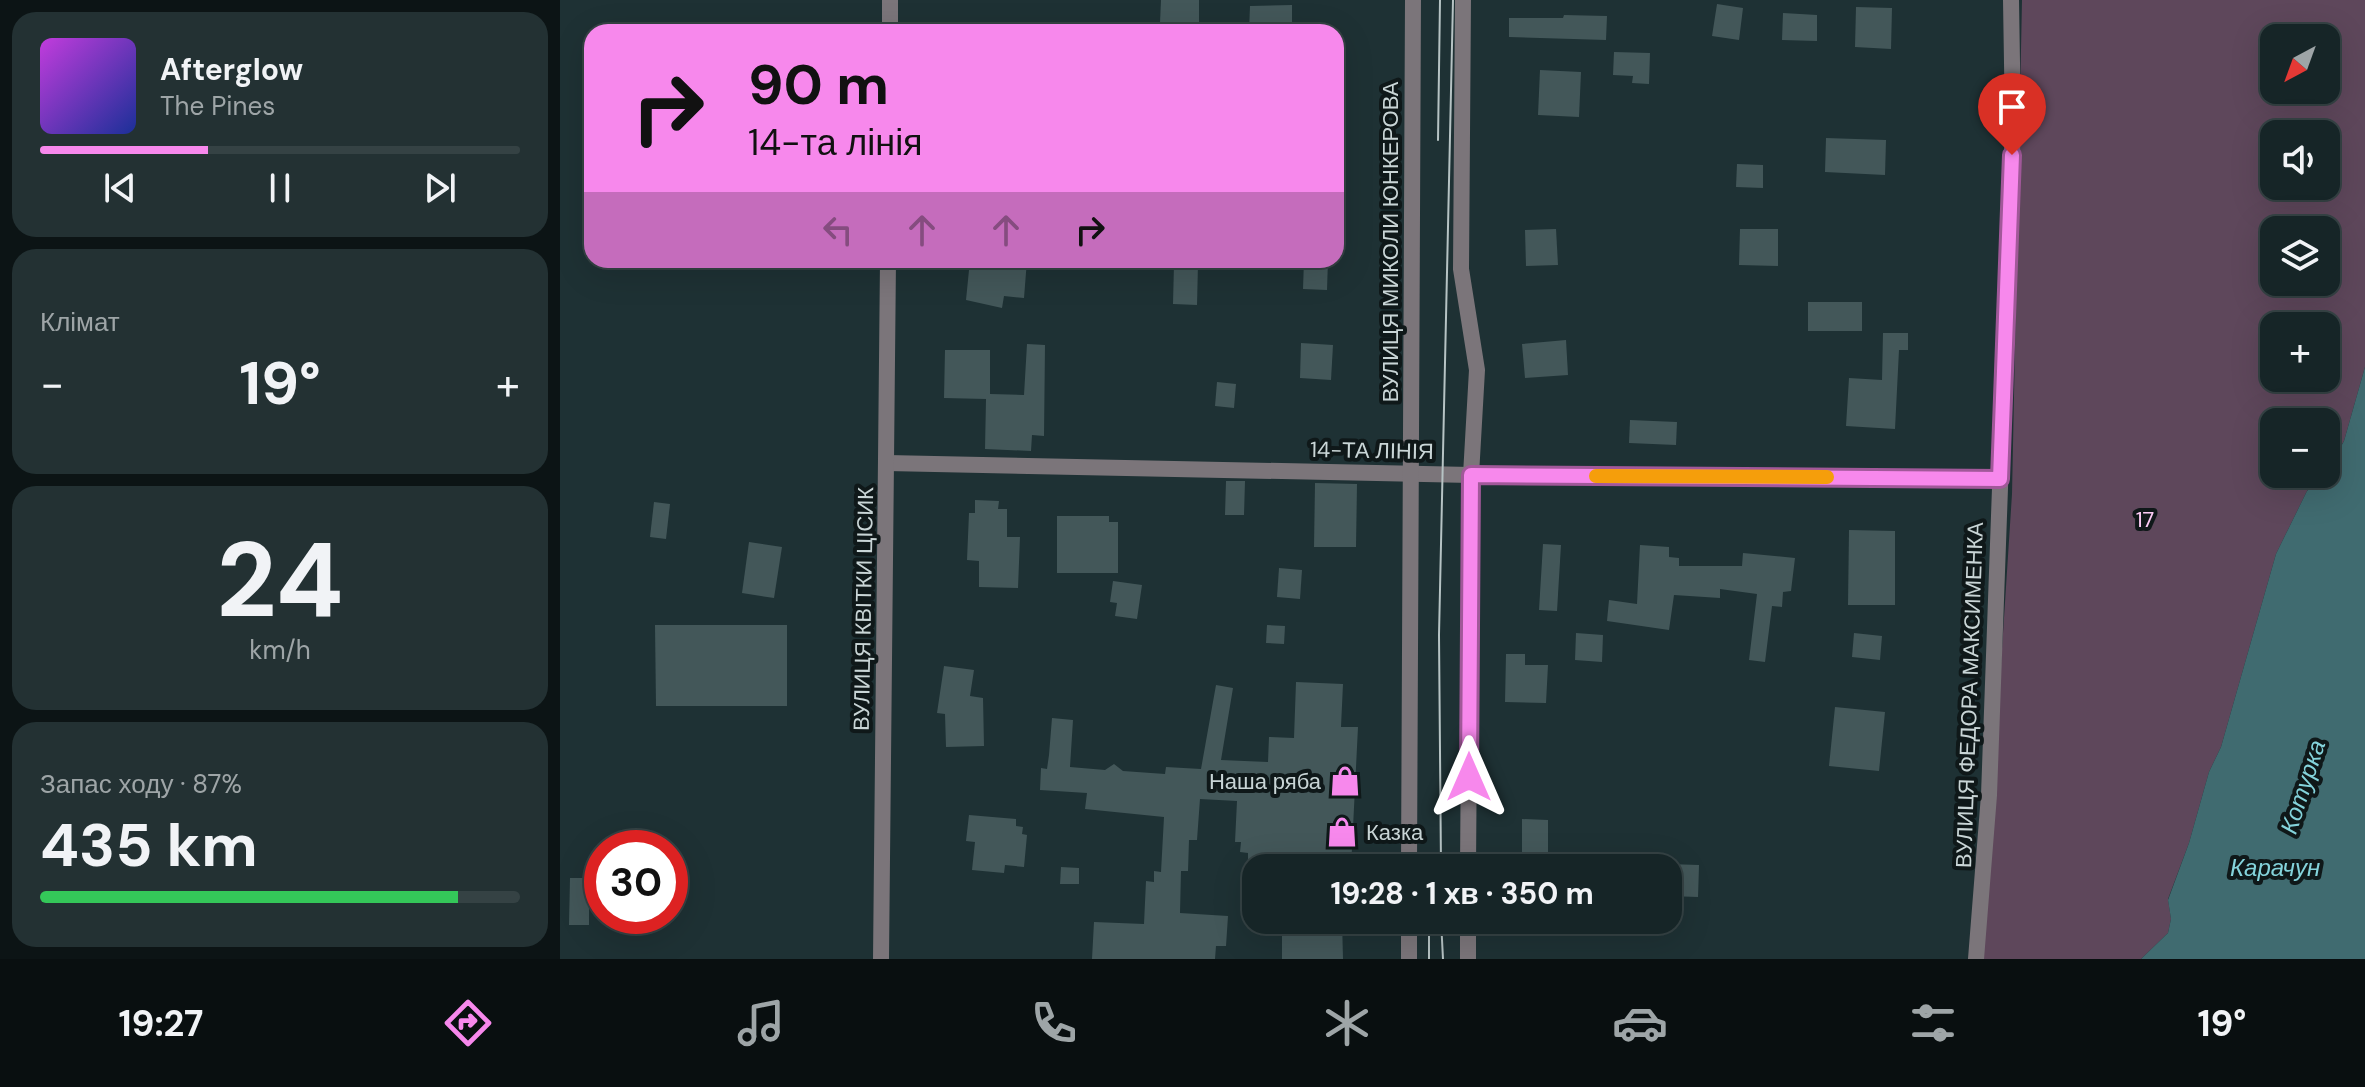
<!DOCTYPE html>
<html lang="uk">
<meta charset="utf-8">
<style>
:root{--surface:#162527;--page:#233133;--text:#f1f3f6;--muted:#9ea5a7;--line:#354244;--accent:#f788ec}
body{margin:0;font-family:"DM Sans",sans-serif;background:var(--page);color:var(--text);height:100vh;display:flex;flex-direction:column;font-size:30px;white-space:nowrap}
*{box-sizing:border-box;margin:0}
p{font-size:26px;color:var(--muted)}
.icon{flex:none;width:44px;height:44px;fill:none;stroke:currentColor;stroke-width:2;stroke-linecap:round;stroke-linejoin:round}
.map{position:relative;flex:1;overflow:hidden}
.panel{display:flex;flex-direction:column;gap:12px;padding:12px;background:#0c1415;width:560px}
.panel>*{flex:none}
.guide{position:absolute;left:24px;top:24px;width:760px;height:244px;border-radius:24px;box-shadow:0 8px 32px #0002,0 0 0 2px var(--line);background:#f788ec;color:#111;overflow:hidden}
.needle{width:52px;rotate:221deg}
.buttons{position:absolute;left:1700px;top:24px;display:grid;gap:16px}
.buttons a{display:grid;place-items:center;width:80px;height:80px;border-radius:16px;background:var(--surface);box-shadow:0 8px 32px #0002,0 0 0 2px var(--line);font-size:40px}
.speed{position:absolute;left:24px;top:830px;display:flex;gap:16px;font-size:40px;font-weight:700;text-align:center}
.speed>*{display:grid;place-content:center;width:104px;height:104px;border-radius:50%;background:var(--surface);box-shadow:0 8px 32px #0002,0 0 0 2px var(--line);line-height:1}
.speed .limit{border:12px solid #d22;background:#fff;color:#111}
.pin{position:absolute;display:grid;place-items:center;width:68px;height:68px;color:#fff;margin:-82px -34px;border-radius:50% 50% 50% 0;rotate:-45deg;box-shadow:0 0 8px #0007}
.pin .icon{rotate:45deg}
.me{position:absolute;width:88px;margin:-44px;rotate:0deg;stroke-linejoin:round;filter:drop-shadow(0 0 6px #0008)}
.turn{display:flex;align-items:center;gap:28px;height:168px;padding:0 32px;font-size:36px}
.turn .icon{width:104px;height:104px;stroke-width:2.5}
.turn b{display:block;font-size:56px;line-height:68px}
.lanes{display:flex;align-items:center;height:76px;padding:0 32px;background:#0003;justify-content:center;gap:40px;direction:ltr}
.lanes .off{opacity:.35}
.big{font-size:60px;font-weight:700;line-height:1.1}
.panel .widget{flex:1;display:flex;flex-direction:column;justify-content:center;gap:12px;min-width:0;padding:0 28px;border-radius:24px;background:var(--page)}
.panel .dial{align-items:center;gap:0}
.dial b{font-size:104px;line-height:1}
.song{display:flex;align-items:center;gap:24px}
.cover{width:96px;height:96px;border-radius:12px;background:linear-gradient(135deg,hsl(290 70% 55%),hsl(230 70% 35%))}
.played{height:8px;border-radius:4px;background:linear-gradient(90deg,var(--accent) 35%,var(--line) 35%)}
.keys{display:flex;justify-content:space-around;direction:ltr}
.heat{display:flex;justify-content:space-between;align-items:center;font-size:44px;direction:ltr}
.charge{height:12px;border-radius:6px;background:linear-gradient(90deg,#34c759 87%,var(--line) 0)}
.trip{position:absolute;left:682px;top:854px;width:440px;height:80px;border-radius:24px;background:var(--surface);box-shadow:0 8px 32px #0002,0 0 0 2px var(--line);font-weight:700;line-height:80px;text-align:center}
.tabs{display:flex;height:128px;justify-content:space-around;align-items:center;background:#090f10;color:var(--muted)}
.tabs .icon{width:56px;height:56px}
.tabs .on{color:var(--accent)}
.tabs b{font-size:36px;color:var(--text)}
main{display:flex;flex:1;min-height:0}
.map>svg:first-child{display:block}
.green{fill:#5e475b;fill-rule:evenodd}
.water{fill:#406b70}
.building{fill:#435759}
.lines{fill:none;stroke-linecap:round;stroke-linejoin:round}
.minor{stroke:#7b757a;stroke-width:16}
.tertiary{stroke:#7b757a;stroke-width:16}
.tram{stroke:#b6c3c4;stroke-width:2}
.route-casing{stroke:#a15899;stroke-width:20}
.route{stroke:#f788ec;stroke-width:14}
.slow{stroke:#f59e0b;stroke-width:14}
.labels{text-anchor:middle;stroke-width:8;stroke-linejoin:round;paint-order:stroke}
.street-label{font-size:22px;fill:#c9d5d6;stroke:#0f1819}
.park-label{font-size:22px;fill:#fccbf5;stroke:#0f1819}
.poi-label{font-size:22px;fill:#c9d5d6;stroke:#0f1819;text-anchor:end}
.water-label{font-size:24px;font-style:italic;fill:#84d3db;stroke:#0f1819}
</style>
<main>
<section class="panel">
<div class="widget">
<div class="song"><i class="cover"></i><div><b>Afterglow</b><p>The Pines</p></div></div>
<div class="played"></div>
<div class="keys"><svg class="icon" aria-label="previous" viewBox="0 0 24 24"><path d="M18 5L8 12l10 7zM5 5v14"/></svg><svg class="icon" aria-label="pause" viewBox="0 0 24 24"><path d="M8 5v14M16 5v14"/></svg><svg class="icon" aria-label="next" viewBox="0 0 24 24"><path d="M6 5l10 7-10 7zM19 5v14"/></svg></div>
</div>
<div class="widget"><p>Клімат</p>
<div class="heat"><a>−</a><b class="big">19°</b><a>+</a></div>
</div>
<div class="widget dial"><b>24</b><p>km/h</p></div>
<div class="widget"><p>Запас ходу · 87%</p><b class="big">435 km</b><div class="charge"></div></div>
</section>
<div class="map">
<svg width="1805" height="959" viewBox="0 0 1805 959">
<rect width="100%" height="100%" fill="#1e3134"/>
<!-- green -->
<path class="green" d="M 1462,0 L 1805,0 L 1805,367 L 1784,441 L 1766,470 L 1766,422 L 1714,422 L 1714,474 L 1762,474 L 1747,491 L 1716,554 L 1661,747 L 1649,772 L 1629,843 L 1608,899 L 1611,919 L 1608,933 L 1581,959 L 1422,959 L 1452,494 ZM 1714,38 L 1766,38 L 1766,90 L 1714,90 ZM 1714,134 L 1766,134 L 1766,186 L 1714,186 ZM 1714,230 L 1766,230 L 1766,282 L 1714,282 ZM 1714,326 L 1766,326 L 1766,378 L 1714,378 Z"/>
<!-- water -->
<path class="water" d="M 1805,367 L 1805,959 L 1581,959 L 1608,933 L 1611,919 L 1608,900 L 1629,843 L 1649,772 L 1661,747 L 1716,554 L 1747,491 L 1766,474 L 1784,441 Z"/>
<!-- building -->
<g class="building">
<path d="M 601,0 L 639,0 L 639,25 L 600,23 Z"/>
<path d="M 1157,4 L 1183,8 L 1179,40 L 1152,36 Z"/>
<path d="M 732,5 L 732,32 L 689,32 L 690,6 Z"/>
<path d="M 1296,7 L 1332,8 L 1331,49 L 1295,47 Z"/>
<path d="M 1223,13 L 1257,15 L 1257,41 L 1222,40 Z"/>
<path d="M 1004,15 L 1047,16 L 1046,40 L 949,37 L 949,18 L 1003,18 Z"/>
<path d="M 1054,52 L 1090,53 L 1089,84 L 1072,83 L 1073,76 L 1053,75 Z"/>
<path d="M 980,70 L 1021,72 L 1019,117 L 978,115 Z"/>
<path d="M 1266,138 L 1326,140 L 1325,175 L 1265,172 Z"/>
<path d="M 1177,164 L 1203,165 L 1203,188 L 1176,187 Z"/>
<path d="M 996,229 L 998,265 L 966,266 L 965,230 Z"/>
<path d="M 1180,229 L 1218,229 L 1218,266 L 1179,265 Z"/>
<path d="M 410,260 L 467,260 L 464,298 L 444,296 L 442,308 L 406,300 Z"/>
<path d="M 744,260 L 768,260 L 767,290 L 743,289 Z"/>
<path d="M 614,264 L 638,264 L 637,305 L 613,304 Z"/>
<rect x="1248" y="302" width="54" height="29"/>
<path d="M 1323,333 L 1348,333 L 1348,350 L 1339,350 L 1335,429 L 1286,426 L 1289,378 L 1322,380 Z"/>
<path d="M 1006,340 L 1008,375 L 965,378 L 962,344 Z"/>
<path d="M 741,343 L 773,345 L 771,380 L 740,378 Z"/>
<path d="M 467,344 L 485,345 L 484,436 L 472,435 L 471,451 L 425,449 L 426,399 L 384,398 L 385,350 L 430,350 L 430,394 L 464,395 Z"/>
<path d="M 657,382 L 676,384 L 674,408 L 655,406 Z"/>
<path d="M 1070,420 L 1117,422 L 1116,445 L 1069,443 Z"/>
<path d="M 666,481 L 685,481 L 684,515 L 665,515 Z"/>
<path d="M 755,483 L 797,484 L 796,547 L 754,547 Z"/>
<path d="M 415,500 L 439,501 L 438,509 L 447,509 L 447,537 L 460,537 L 458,588 L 419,587 L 419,561 L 407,560 L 409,513 L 415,513 Z"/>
<path d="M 94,502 L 110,504 L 106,539 L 90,537 Z"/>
<path d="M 497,516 L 549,516 L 549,522 L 558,522 L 558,573 L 497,573 Z"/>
<path d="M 1289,530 L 1335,531 L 1335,605 L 1288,605 Z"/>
<path d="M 189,542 L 222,547 L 214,598 L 182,593 Z"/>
<path d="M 983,544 L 1001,545 L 997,611 L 979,610 Z"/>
<path d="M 1080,545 L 1109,547 L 1109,557 L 1119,558 L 1119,566 L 1182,566 L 1183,553 L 1235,558 L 1231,591 L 1223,592 L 1222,607 L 1212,606 L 1205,662 L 1189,660 L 1197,594 L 1160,589 L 1160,598 L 1114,595 L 1109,630 L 1047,621 L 1049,600 L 1077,604 Z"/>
<path d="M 719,568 L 742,570 L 740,599 L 717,597 Z"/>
<path d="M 553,581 L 582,585 L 577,619 L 555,616 L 557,603 L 550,602 Z"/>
<path d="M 95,625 L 227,625 L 227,706 L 96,706 Z"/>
<path d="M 707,625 L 725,626 L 724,644 L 706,643 Z"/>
<path d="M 1016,633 L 1043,635 L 1042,662 L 1015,660 Z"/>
<path d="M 1294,633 L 1322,636 L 1320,660 L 1292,657 Z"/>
<path d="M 946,654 L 965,654 L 965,665 L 988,665 L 986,703 L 945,702 Z"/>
<path d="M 384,666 L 414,670 L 410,696 L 423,698 L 424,746 L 386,747 L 385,714 L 377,713 Z"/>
<path d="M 736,682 L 783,684 L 781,727 L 798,727 L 791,868 L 688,868 L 688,853 L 680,852 L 681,842 L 675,842 L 677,801 L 640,799 L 637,840 L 629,840 L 628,871 L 621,871 L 620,913 L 668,916 L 666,946 L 656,946 L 655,959 L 532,959 L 534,922 L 584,924 L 586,881 L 594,882 L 594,871 L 601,872 L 604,817 L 525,809 L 527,793 L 480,790 L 481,768 L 487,769 L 489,755 L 492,718 L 513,720 L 510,767 L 545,770 L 554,764 L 563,771 L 605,774 L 606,767 L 641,769 L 656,685 L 673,688 L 661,760 L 708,762 L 709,737 L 734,738 Z"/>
<path d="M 1275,707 L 1325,712 L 1319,771 L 1269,766 Z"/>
<path d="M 409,815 L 456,819 L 456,826 L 463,827 L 462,834 L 467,835 L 464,867 L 445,865 L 444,873 L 412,870 L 415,842 L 406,841 Z"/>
<path d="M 962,819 L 988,820 L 988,857 L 962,857 Z"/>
<path d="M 1108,864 L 1139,865 L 1138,897 L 1108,896 Z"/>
<path d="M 501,867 L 519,868 L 519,884 L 500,884 Z"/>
<path d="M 10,878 L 29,878 L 29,925 L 9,925 Z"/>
<path d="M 722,920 L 782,920 L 783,959 L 722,959 Z"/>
</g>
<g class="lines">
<!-- minor -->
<g class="minor">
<path d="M 903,0 L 901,269 L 917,370 L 911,475 L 908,868"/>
<path d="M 327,463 L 911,475 L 1440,479"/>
<path d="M 849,868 L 853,0"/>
<path d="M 849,959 L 849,920"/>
<path d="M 908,959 L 908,920"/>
<path d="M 1416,959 L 1429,795 L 1453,125 L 1451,0"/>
</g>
<!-- tertiary -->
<g class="tertiary">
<path d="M 330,32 L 330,0"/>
<path d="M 321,959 L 328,260"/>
</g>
<!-- tram -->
<g class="tram">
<path d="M 878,140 L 880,0"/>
<path d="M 881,868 L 879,635 L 893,0"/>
<path d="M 869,920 L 869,959"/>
<path d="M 881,920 L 883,959"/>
</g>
</g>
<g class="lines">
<!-- route casing -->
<g class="route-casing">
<path id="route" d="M 909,777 L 911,475 L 1440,479 L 1452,155"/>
</g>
<!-- route -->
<use href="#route" class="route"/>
<!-- slow -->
<path class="slow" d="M 1036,476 L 1267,477"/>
</g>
<!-- icons -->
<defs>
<g id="shop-bare" transform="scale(2.4)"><path d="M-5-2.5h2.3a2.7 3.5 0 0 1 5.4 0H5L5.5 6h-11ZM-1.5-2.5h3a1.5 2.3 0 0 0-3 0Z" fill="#f788ec" stroke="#0f1819" stroke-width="2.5" paint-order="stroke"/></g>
</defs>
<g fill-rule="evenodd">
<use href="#shop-bare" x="785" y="781"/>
<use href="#shop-bare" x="782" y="832"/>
</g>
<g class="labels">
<!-- street labels -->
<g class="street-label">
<text transform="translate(830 242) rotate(-90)" y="8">ВУЛИЦЯ МИКОЛИ ЮНКЕРОВА</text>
<text transform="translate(812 450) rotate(1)" y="8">14-ТА ЛІНІЯ</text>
<text transform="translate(303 609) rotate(-89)" y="8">ВУЛИЦЯ КВІТКИ ЦІСИК</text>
<text transform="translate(1409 695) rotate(-88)" y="8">ВУЛИЦЯ ФЕДОРА МАКСИМЕНКА</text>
</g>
<!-- park labels -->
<g class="park-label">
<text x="1585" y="527">17</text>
</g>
<!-- poi labels -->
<g class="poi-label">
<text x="761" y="789">Наша ряба</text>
<text x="806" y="840" text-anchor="start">Казка</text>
</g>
<!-- water labels -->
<g class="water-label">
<text transform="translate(1743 787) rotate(-72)" y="8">Котурка</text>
<text x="1715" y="876">Карачун</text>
</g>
</g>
</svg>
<div class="buttons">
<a><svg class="needle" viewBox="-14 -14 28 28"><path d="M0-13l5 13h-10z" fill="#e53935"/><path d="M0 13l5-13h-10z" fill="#9ea5a7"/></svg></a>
<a><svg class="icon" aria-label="sound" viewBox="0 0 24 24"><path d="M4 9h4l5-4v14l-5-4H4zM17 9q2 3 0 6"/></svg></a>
<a><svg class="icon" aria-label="layers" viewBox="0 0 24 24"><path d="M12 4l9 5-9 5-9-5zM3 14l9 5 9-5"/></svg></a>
<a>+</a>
<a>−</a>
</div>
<div class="speed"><div class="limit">30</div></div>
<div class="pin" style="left:1452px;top:155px;background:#d93025"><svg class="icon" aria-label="arrive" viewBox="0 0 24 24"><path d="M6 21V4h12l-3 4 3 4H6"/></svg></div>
<svg class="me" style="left:909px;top:777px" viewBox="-20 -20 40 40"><path d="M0-17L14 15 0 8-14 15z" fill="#f788ec" stroke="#fff" stroke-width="4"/></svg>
<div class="trip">19:28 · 1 хв · 350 m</div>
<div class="guide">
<div class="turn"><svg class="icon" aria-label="right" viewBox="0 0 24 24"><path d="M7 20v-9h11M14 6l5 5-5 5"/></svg><div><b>90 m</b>14-та лінія</div></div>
<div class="lanes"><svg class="icon off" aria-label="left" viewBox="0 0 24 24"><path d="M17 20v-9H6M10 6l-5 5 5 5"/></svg><svg class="icon off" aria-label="ahead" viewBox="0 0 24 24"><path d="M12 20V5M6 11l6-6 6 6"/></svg><svg class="icon off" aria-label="ahead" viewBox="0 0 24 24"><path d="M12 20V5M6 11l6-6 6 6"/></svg><svg class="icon" aria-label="right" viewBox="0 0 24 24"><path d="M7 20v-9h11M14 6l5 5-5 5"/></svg></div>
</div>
</div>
</main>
<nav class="tabs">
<b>19:27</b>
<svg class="icon on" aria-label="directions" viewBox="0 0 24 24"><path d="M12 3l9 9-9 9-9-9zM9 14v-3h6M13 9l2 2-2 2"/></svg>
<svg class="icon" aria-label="music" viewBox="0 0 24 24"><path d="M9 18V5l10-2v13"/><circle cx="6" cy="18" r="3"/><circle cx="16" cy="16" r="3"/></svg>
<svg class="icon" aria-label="phone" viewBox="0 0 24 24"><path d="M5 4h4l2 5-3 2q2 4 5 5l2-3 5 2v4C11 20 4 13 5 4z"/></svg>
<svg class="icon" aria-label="climate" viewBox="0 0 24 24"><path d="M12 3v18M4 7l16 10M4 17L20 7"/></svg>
<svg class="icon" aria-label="car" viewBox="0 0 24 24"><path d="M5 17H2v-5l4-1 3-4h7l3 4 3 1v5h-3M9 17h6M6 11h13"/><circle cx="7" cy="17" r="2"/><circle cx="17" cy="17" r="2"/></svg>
<svg class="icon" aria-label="filters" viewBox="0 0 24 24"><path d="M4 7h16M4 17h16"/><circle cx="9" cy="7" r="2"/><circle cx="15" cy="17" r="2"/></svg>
<b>19°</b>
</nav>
